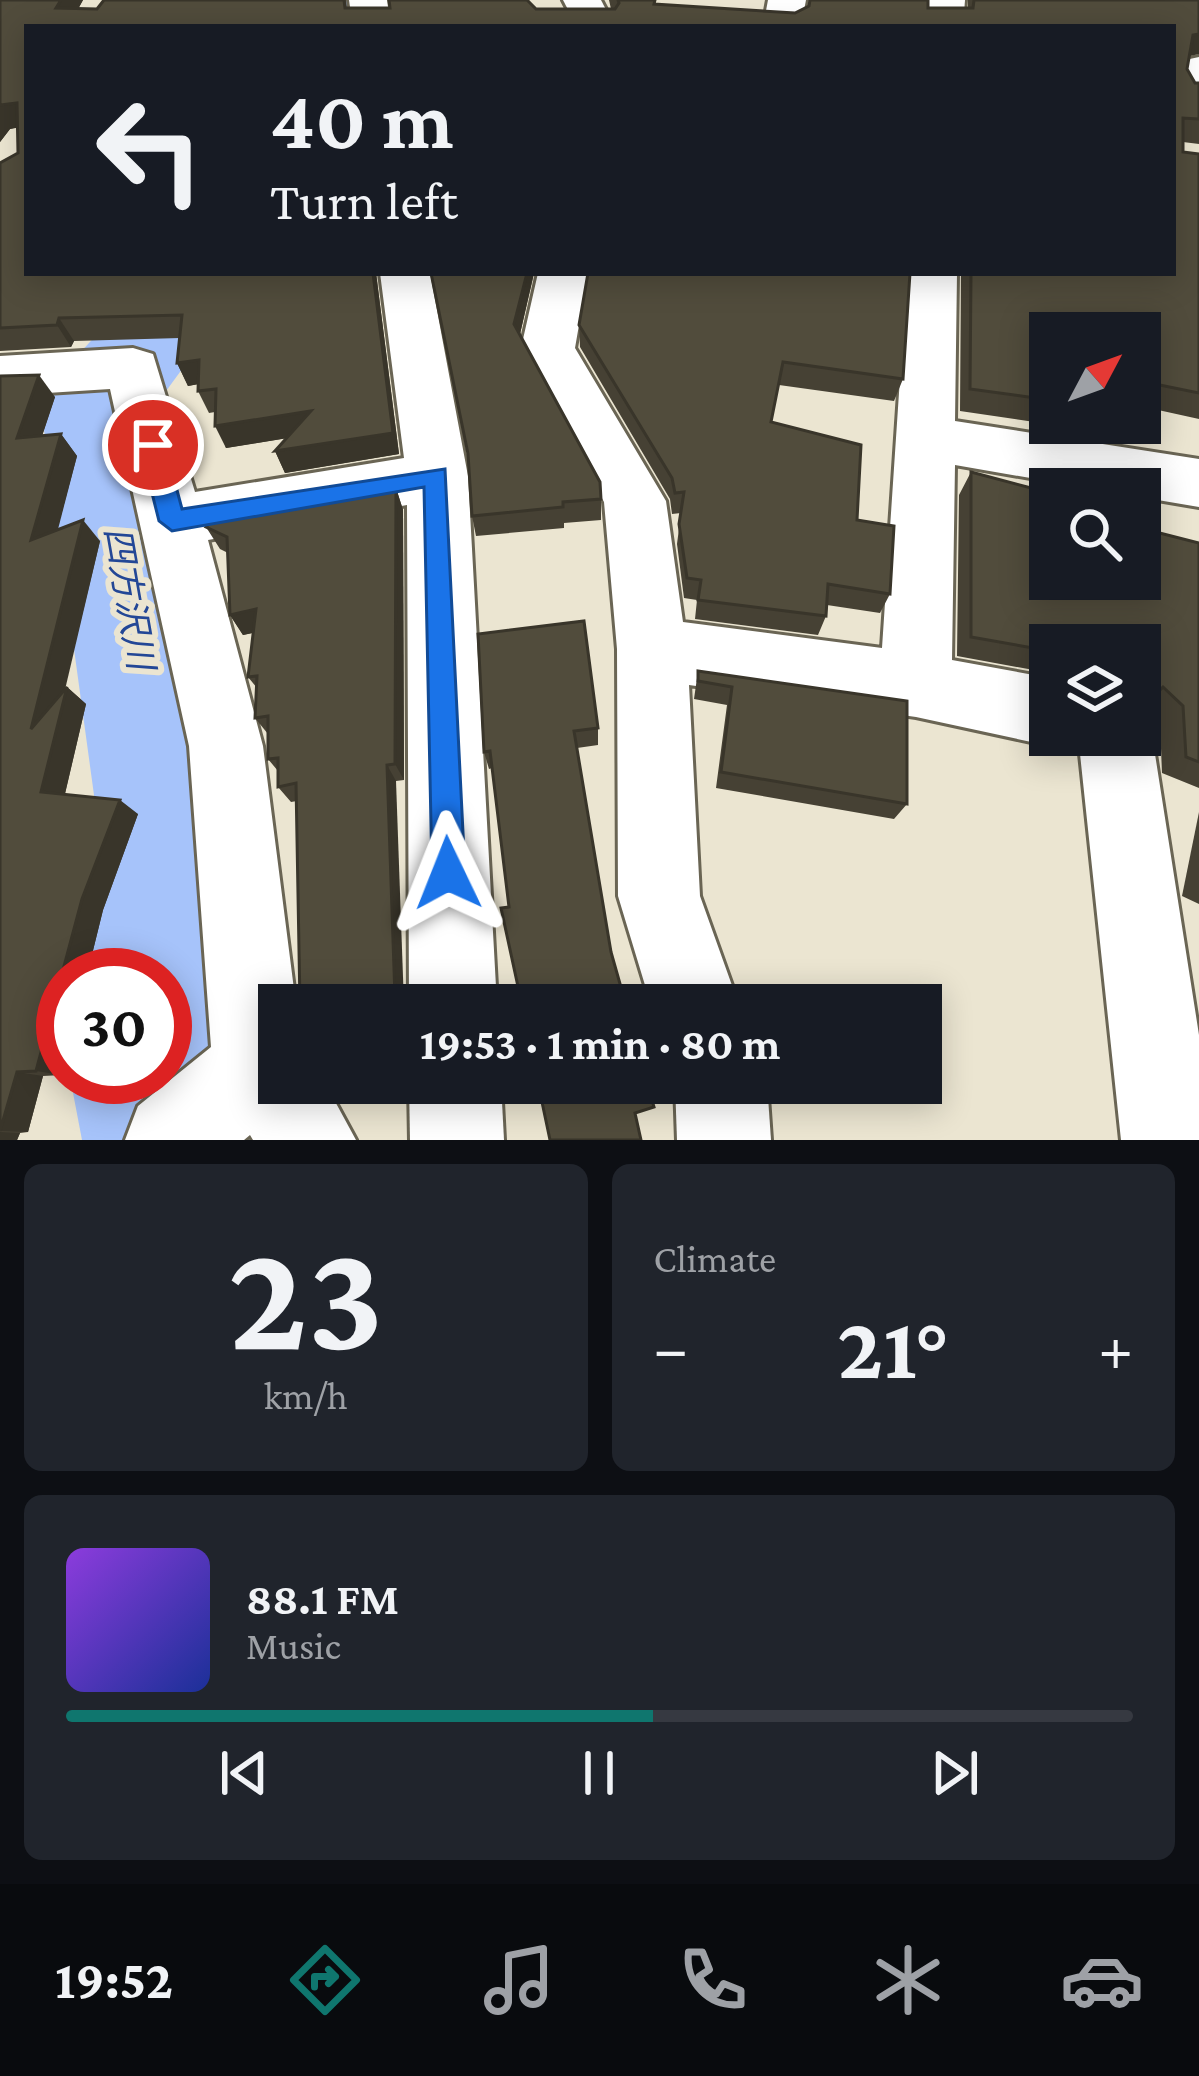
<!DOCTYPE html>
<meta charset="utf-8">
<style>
:root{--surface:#171b24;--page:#20242c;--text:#f1f3f6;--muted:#9ea1a6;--line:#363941;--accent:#0f766e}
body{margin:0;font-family:"Crimson Pro","Noto Sans JP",serif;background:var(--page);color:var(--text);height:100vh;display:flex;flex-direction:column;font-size:45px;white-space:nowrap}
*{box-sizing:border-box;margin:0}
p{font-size:39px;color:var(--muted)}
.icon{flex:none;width:66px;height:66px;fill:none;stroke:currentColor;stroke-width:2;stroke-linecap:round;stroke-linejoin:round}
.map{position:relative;height:1140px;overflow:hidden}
.panel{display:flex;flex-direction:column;gap:24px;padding:24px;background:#0d0f14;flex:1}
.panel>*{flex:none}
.banner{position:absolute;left:24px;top:24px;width:1152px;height:252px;border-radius:0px;box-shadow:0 6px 30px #0003;background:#171b24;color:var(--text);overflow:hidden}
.needle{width:78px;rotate:49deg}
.buttons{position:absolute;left:1029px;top:312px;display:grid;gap:24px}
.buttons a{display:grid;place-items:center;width:132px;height:132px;border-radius:0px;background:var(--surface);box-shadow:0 6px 30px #0003;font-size:60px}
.speed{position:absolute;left:36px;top:948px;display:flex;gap:24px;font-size:60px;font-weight:700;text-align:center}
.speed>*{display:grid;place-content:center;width:156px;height:156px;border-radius:50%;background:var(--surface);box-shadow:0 6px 30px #0003;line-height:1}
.speed .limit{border:18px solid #d22;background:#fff;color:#111}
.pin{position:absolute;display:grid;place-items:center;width:102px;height:102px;color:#fff;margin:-51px;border:6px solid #fff;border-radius:50%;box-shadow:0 3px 12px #0007}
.me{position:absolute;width:132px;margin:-66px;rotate:358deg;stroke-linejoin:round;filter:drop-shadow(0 0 9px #0008)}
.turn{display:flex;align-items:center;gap:42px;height:252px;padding:0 48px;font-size:54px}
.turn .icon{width:156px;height:156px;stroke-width:2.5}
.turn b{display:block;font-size:84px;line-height:102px}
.big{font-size:90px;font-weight:700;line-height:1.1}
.panel .card{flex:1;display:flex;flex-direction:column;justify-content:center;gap:18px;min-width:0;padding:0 42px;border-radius:18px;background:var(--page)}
.panel .dial{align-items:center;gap:0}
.dial b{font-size:156px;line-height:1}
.song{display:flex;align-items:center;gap:36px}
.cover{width:144px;height:144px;border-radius:18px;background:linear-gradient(135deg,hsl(270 70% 55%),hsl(230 70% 35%))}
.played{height:12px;border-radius:6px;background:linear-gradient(90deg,var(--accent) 55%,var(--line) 55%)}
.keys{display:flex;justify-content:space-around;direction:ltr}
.heat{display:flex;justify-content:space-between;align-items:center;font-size:66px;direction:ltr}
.panel .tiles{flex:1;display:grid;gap:24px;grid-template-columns:1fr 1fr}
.card:last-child{grid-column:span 2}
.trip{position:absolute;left:258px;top:984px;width:684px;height:120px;border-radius:0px;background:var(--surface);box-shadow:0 6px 30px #0003;font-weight:700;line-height:120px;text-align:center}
.menu{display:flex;height:192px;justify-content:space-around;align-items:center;background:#090b0e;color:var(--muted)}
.menu .icon{width:84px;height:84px}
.menu .selected{color:var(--accent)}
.menu b{font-size:54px;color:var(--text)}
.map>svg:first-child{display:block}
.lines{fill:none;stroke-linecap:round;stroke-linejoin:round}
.river{fill:#a6c3fa;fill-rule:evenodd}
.minor-casing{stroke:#6a6554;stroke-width:6}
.minor{fill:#fff;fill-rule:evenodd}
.wall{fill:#464134}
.shaded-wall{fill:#39352a}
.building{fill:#514c3c;stroke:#39352a;stroke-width:3}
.route{fill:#1a73e8;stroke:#114b97;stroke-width:3}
.labels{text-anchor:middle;stroke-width:12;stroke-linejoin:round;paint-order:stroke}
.water-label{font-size:36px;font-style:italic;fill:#234796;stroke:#ebe5d1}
</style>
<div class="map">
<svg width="1199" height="1140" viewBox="0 0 1199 1140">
<rect width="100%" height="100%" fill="#ebe5d1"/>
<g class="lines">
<!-- river -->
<g class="river">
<path d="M 337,0 L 449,0 C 420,42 309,27 261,27 L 272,12 Z"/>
<path d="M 165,273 L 272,273 L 259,294 L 188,361 L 150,413 L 238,795 L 242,975 L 220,1027 L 258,1140 L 82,1140 L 70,1077 L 165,1077 L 165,975 L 80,975 L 94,795 L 41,408 C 72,354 117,312 165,273 Z"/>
</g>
<!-- minor casing -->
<g class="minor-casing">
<g id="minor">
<path d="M 349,0 L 387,0 L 391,27 L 353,27 Z"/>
<path d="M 563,0 L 601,0 L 615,27 L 577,27 Z"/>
<path d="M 768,0 L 806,0 L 801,27 L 763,27 Z"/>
<path d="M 927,0 L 965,0 L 963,27 L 925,27 Z"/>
<path d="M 1199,57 L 1199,105 L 1184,101 C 1176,88 1176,73 1185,60 Z"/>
<path d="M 380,273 L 430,273 L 468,476 L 497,1005 L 409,1005 L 407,505 L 208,540 L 263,746 L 296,1005 L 279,1005 L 279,1083 L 325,1083 L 356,1140 L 253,1140 L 250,1135 L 244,1140 L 125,1140 L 138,1106 L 211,1047 L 189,746 L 110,389 L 0,396 L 0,356 L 133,348 L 153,354 L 195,492 L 404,458 Z"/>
<path d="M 538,273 L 588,273 L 575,348 L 666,501 L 683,622 L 882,648 L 907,273 L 957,273 L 955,421 L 1199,459 L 1199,507 L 1140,497 L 1140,489 L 1094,489 L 955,465 L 952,660 L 1050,678 L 1050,735 L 1076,736 L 1050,746 L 916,717 L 689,685 L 700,896 L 739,1005 L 651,1005 L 618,896 L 617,649 L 604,502 L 521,348 Z"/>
<path d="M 1140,710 L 1152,735 L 1199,1035 L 1199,1140 L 1121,1140 L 1078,735 L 1140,735 Z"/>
<path d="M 409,1083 L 501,1083 L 504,1140 L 410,1140 Z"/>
<path d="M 675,1083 L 767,1083 L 771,1140 L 677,1140 Z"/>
</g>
</g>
<!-- minor -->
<use href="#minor" class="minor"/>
</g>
<!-- wall -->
<g class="wall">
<path d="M 0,0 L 83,0 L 78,9 L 97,9 L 346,0 L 347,8 L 611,9 L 609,0 L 656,0 L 655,4 L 795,13 L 809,6 L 809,0 L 928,0 L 928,8 L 968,8 L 968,0 L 1199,0 L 1187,69 L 1195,83 L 1199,83 L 1199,144 L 1183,142 L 1183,152 L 1199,154 L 1199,419 L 1140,406 L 1140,333 L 1050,333 L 1050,423 L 1124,423 L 1116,434 L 960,411 L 961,273 L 1173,273 L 1173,27 L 27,273 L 376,273 L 399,454 L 285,473 L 275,451 L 287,438 L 226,448 L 215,412 L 209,413 L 198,391 L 198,384 L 188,386 L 177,363 L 180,338 L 74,341 L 71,347 L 0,351 L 0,163 L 18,153 L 18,127 L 10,129 L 0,142 Z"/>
<path d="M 431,273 L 534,273 L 520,334 L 601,499 L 601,520 L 564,523 L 564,528 L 476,536 L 472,516 L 469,457 Z"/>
<path d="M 579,325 L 903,379 L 894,401 L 779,385 L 771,422 L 857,520 L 890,594 L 880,613 L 827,605 L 826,616 L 818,635 L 695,619 L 697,600 L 684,598 L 677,544 L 681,513 L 672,514 L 670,499 L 580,347 Z"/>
<path d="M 0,376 L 55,397 L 42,436 L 61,434 L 77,456 L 57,530 L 100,541 L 64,690 L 67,687 L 86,704 L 65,794 L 138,814 L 103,910 L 62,1075 L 43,1076 L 28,1132 L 20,1133 L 17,1140 L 0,1140 Z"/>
<path d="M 971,472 L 1050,579 L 1199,543 L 1199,788 L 1162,773 L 1160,724 L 1142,706 L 1140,708 L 1140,645 L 1050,645 L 1050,673 L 957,656 L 959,495 Z"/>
<path d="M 396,488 L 403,510 L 404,780 L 396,781 L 300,1005 L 297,801 L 291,802 L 278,787 L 278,771 L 268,759 L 268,734 L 255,718 L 257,688 L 248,677 L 253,633 L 243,635 L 230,615 L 228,553 L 220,549 L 206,527 Z"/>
<path d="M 478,634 L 598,728 L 598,745 L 577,748 L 509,907 L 492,768 L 489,769 L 484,752 Z"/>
<path d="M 698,671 L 907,701 L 907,804 L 894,819 L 716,788 L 727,705 L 694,699 Z"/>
<path d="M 1199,812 L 1199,904 L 1182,896 Z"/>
</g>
<!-- shaded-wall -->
<g class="shaded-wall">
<path d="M 61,0 L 83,0 L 68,27 L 56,8 Z"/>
<path d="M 1199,34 L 1199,54 L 1181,58 L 1193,35 Z"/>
<path d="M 17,103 L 27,126 L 10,129 L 0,142 L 0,105 Z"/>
<path d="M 373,273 L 376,273 L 399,454 L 285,473 L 275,451 L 393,433 Z"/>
<path d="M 527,273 L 534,273 L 517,347 L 514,324 Z"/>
<path d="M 59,318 L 74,341 L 71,347 L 57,325 Z"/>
<path d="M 199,360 L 210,382 L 188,386 L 177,363 Z"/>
<path d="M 39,375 L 55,397 L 34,460 L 17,438 Z"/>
<path d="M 311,411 L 319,433 L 226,448 L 215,426 Z"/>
<path d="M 61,434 L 77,456 L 50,560 L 31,540 Z"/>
<path d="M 396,488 L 403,510 L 404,780 L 395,764 Z"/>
<path d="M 83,520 L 100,541 L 52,745 L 31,729 Z"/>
<path d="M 256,609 L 269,629 L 243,635 L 230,615 Z"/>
<path d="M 67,687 L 86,704 L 62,806 L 41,792 Z"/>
<path d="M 387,765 L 396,781 L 404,1005 L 395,997 Z"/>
<path d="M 120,800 L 138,814 L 103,910 L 87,975 L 63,975 L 62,1075 L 36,1071 L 82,899 Z"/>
<path d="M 17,1072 L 43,1076 L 28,1132 L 0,1131 Z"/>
<path d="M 0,1132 L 20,1133 L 17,1140 L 0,1140 Z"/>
</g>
<!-- building -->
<g class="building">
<path d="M 0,0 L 61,0 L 56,8 L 97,9 L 104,0 L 344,0 L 345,8 L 390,8 L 389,0 L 527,0 L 536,9 L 615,9 L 619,3 L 618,0 L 655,0 L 654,4 L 795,13 L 809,6 L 810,0 L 928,0 L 928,8 L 973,8 L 974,0 L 1199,0 L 1199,34 L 1193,35 L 1187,69 L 1195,83 L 1199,83 L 1199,119 L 1183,118 L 1183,152 L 1199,154 L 1199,393 L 1140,381 L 1140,333 L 1050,333 L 1050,400 L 970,389 L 971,273 L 1173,273 L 1173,27 L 27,27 L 27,273 L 373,273 L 393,433 L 275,451 L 311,411 L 215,426 L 216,389 L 198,391 L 199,360 L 177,363 L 182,315 L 59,318 L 57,325 L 0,328 L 0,163 L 18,153 L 17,103 L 0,105 Z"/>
<path d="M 431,273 L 527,273 L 514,324 L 600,482 L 601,499 L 563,502 L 563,507 L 472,516 L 468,454 Z"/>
<path d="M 588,273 L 910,273 L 903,379 L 783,362 L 771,422 L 861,445 L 857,520 L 894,526 L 890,594 L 828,584 L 826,616 L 698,600 L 701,580 L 687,578 L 679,524 L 684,492 L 675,493 L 672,478 L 579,325 Z"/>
<path d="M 39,375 L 17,438 L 61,434 L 31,540 L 83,520 L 31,729 L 67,687 L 41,792 L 120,800 L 82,899 L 36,1071 L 17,1072 L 0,1131 L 0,376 Z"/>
<path d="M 971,472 L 1050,493 L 1050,579 L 1140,579 L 1140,528 L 1199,543 L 1199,762 L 1186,757 L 1183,706 L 1163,687 L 1157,693 L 1140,683 L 1140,645 L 1050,645 L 1050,651 L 971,637 Z"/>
<path d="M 396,488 L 395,764 L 387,765 L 395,997 L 420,1002 L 420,1005 L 300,1005 L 296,783 L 278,787 L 278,758 L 268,759 L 268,716 L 255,718 L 257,676 L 248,677 L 256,609 L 230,615 L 227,537 L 206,527 L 213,519 Z"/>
<path d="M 584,621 L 598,728 L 574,731 L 611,952 L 626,1005 L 522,1005 L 501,908 L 509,907 L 490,751 L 484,752 L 478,634 Z"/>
<path d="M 698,671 L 907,701 L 907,804 L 721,772 L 732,687 L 698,681 Z"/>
<path d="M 538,1083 L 647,1083 L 654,1107 L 635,1113 L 641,1140 L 550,1140 Z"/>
</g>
<!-- route -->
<path class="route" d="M 153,435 L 165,445 L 182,509 L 445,469 L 465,873 L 460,885 L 448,890 L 437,885 L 432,873 L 424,487 L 172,531 L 159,521 L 140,445 Z"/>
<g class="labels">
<!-- water labels -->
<g class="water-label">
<text transform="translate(130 598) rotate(80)" y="13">四方沢川</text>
</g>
</g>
</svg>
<div class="buttons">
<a><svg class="needle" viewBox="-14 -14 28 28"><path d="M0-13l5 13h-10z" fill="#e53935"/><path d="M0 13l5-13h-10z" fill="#9ea1a6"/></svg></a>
<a><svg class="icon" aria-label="search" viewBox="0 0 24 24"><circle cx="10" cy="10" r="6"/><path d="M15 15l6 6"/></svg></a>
<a><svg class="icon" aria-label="layers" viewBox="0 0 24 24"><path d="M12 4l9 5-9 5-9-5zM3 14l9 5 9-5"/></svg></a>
</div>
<div class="speed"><div class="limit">30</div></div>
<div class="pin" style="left:153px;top:445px;background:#d93025"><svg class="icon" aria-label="arrive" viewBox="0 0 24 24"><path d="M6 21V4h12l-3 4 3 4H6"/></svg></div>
<svg class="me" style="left:448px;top:873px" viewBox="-20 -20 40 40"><path d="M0-17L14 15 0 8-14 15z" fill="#1a73e8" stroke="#fff" stroke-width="4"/></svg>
<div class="trip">19:53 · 1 min · 80 m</div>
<div class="banner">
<div class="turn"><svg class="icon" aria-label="left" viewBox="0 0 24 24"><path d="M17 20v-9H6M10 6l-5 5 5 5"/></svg><div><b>40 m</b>Turn left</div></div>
</div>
</div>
<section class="panel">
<div class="tiles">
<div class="card dial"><b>23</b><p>km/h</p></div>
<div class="card"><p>Climate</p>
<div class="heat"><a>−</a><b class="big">21°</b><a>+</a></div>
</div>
<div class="card">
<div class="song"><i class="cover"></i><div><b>88.1 FM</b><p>Music</p></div></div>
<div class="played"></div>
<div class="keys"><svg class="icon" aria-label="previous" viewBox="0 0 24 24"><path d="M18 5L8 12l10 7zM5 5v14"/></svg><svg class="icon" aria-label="pause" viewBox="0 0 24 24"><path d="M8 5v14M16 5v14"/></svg><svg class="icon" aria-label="next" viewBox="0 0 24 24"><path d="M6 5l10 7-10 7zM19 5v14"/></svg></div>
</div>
</div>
</section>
<nav class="menu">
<b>19:52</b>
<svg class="icon selected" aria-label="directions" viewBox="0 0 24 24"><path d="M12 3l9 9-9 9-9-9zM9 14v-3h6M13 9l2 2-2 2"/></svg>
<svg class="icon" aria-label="music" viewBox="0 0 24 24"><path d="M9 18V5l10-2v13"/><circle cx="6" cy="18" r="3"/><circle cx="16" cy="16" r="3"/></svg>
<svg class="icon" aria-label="phone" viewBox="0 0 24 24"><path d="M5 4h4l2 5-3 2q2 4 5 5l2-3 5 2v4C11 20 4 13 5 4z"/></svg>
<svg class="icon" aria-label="climate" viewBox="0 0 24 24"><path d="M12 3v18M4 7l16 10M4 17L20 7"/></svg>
<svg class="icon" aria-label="car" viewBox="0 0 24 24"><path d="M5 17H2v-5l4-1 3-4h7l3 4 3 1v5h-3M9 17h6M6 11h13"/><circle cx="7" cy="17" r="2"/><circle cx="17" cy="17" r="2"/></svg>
</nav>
